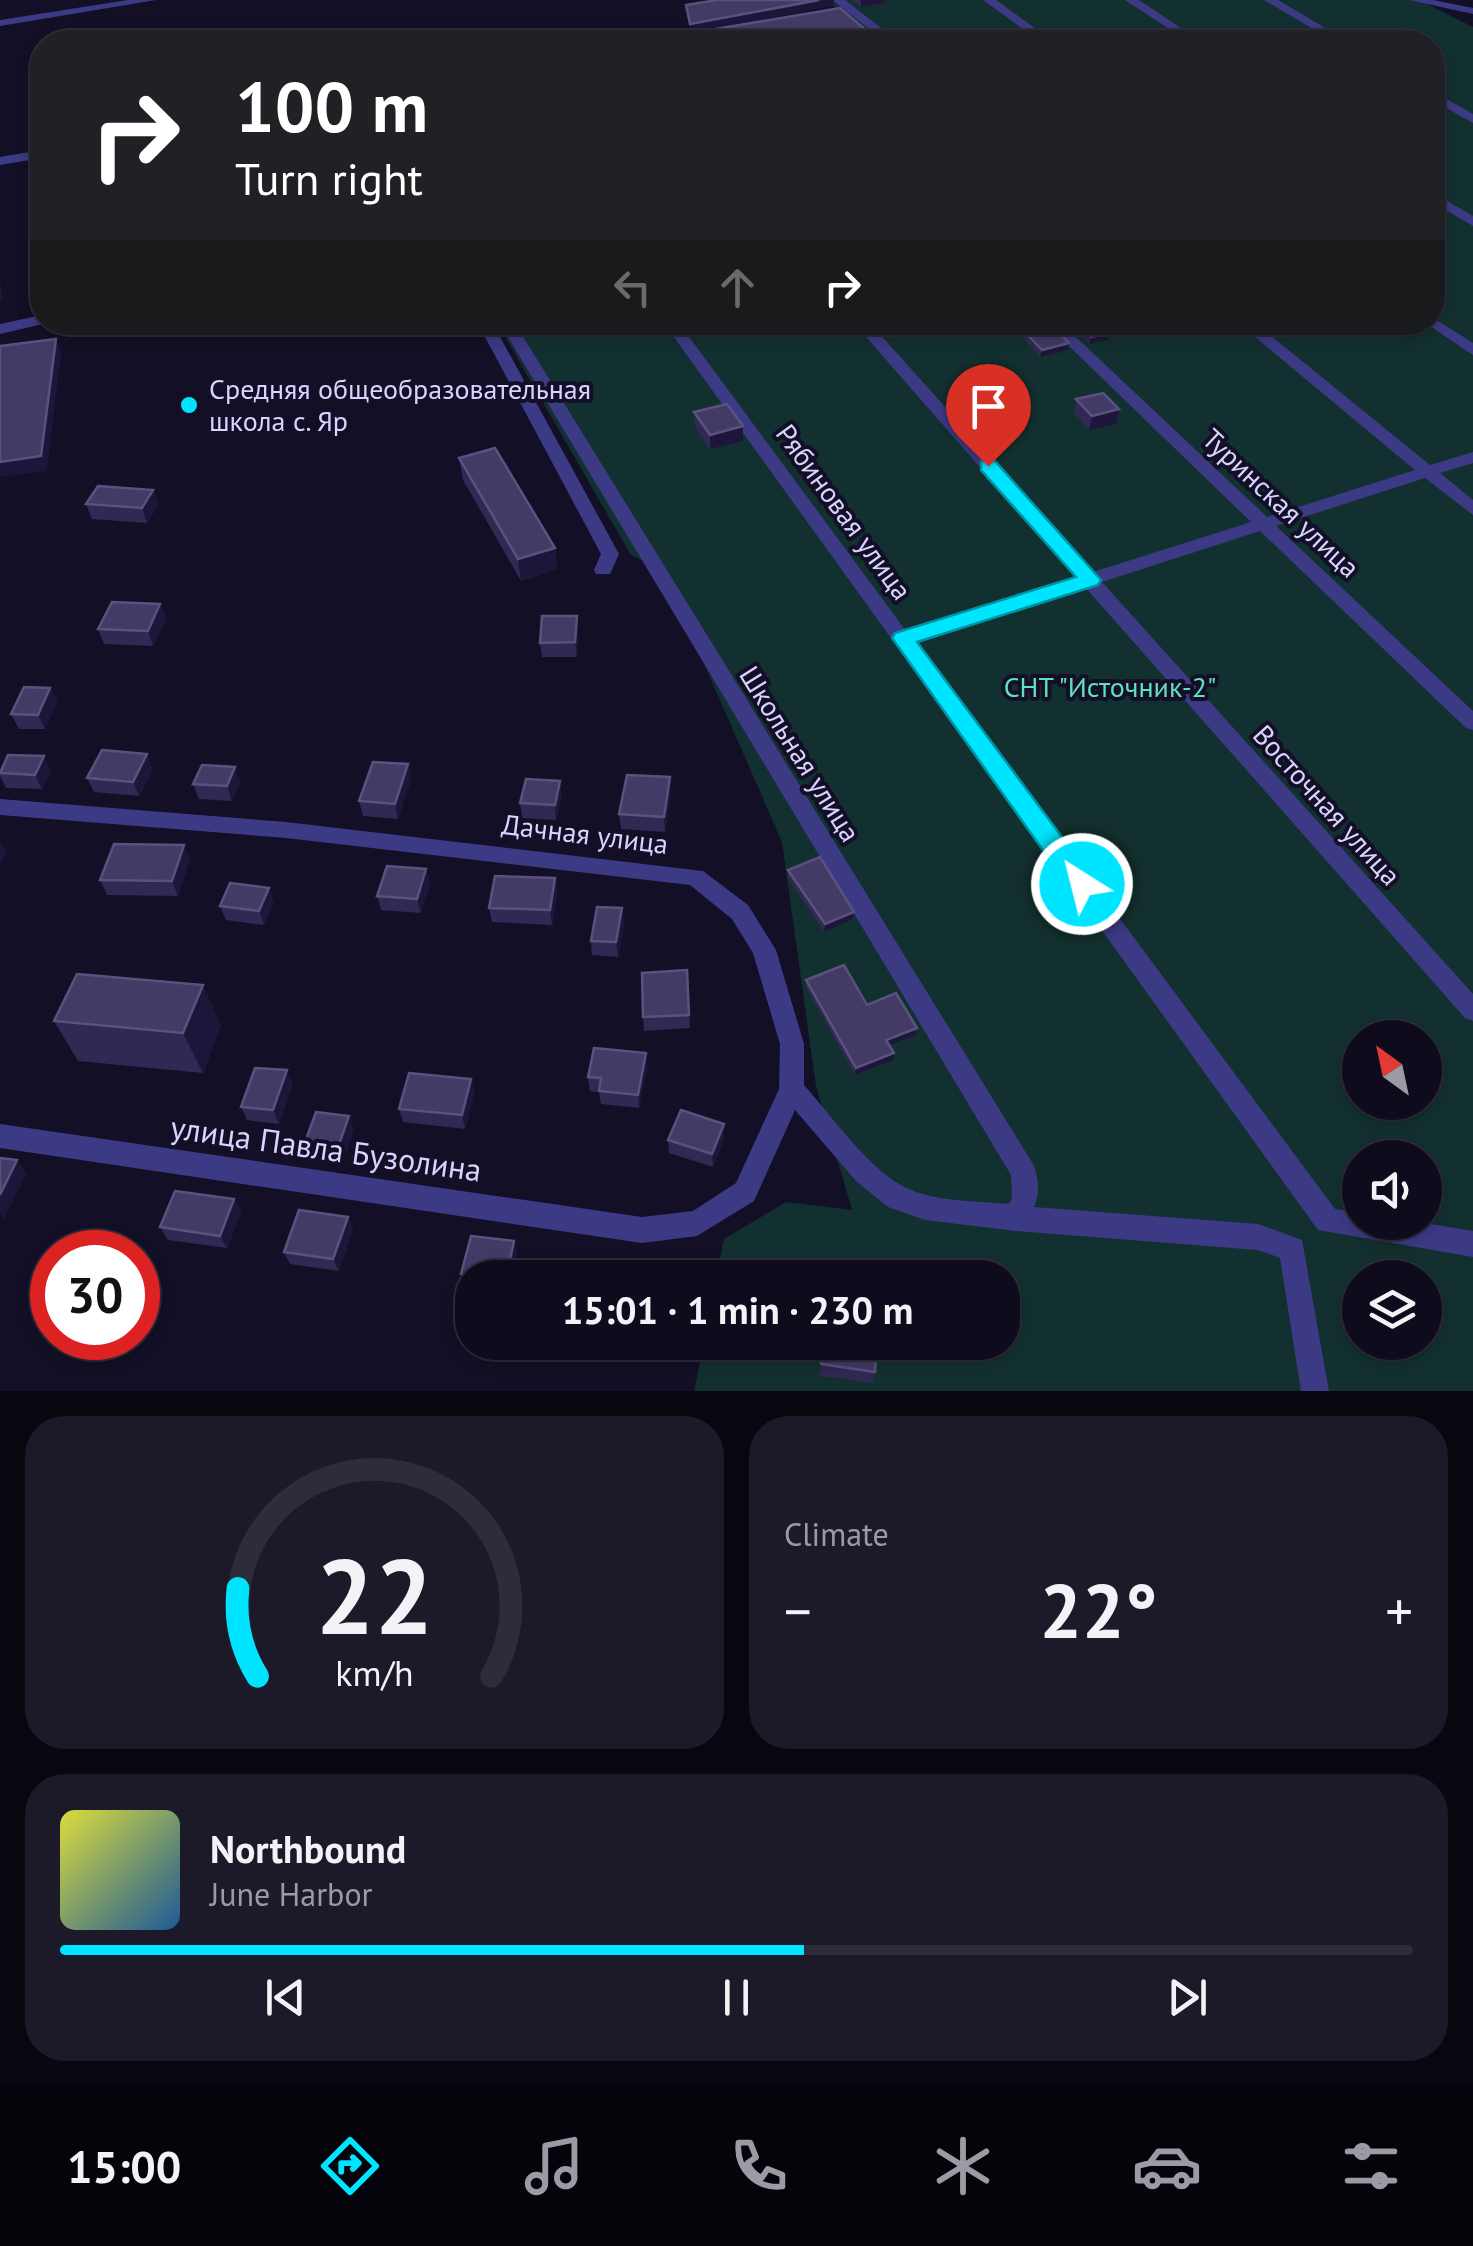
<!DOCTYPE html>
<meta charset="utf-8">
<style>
:root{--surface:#0e0b1c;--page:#1c1929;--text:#f1f3f6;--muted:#9b9ba3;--line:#2e2b3b;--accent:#00e5ff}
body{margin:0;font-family:"PT Sans",sans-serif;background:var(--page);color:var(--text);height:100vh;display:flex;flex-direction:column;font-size:38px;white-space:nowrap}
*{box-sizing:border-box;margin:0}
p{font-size:32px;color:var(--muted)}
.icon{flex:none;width:55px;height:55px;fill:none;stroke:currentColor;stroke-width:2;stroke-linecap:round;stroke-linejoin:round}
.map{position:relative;height:1391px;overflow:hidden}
.panel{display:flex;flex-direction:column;gap:25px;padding:25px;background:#08060f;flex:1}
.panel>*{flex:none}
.hud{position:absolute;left:30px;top:30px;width:1415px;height:305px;border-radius:40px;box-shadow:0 5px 15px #0003,0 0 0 2px var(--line);background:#202124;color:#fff;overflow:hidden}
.needle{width:65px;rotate:327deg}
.controls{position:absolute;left:1342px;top:1020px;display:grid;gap:20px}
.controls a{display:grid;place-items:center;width:100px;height:100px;border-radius:50%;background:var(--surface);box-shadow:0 5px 15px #0003,0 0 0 2px var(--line);font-size:50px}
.speed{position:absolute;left:30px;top:1230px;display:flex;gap:20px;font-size:50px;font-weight:700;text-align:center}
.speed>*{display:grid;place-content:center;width:130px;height:130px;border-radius:50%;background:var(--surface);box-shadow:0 5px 15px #0003,0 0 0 2px var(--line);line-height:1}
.speed .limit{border:15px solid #d22;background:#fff;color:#111}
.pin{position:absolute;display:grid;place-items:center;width:85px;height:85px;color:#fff;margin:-102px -42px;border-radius:50% 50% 50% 0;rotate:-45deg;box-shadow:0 0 10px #0007}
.pin .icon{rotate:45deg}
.me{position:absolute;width:110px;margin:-55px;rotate:324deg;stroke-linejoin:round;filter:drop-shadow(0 0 8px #0008)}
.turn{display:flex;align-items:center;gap:35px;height:210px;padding:0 40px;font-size:45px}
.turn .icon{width:130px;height:130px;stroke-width:2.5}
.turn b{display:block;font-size:70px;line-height:85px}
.lanes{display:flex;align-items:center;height:95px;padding:0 40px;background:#0003;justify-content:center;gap:50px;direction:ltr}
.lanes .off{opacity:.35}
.big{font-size:75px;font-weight:700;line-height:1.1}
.panel .tile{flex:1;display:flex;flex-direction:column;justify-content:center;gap:15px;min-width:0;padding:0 35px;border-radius:40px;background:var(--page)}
.panel .dial{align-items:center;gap:0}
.dial svg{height:260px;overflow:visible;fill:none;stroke:var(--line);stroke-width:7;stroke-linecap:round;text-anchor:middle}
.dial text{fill:var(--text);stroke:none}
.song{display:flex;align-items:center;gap:30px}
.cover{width:120px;height:120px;border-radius:15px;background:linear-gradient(135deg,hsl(60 70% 55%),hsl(210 70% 35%))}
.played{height:10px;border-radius:5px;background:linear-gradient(90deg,var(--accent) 55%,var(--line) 55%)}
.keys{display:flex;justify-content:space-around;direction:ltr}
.heat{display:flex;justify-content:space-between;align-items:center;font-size:55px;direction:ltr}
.panel .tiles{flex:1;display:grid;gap:25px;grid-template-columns:1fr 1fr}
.tile:last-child{grid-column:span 2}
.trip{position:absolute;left:455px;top:1260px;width:565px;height:100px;border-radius:40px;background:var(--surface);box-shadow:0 5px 15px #0003,0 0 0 2px var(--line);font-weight:700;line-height:100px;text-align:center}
.tabs{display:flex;height:160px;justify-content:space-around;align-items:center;background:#06040b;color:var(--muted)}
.tabs .icon{width:70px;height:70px}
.tabs .on{color:var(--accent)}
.tabs b{font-size:45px;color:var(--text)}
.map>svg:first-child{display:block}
.green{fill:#12302f;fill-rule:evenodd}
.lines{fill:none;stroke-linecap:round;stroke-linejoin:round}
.street{fill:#3d3a85;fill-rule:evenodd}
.wall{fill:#312854}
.shaded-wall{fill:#1d163a}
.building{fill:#433a66;stroke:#5a527e;stroke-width:2.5}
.route{fill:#00e5ff;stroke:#0095a6;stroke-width:2.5}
.poi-dot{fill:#00e5ff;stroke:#130f26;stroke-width:4}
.labels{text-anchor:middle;stroke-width:8;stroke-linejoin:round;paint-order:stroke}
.poi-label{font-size:28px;fill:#d9d4ff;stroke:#130f26;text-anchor:start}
.street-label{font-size:28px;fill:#d9d4ff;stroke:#130f26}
.park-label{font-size:28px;fill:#5fe0c0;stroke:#130f26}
.near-street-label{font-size:32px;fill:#d9d4ff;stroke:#130f26}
</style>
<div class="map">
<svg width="1473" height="1391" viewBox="0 0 1473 1391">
<rect width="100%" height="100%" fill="#130f26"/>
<!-- green -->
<path class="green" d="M 825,0 L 1419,0 L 1473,27 L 1473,1391 L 694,1391 L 704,1343 L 1002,1342 L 1002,1278 L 716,1277 L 724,1239 L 786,1202 L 852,1210 L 816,1086 L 782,842 L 663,570 L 631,555 L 497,323 L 1432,322 L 1432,42 L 877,42 ZM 1360,1038 L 1425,1038 L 1425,1102 L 1360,1102 ZM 1360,1158 L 1425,1158 L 1425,1222 L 1360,1222 ZM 1360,1278 L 1425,1278 L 1425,1342 L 1360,1342 Z"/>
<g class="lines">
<!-- street -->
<g class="street">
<path d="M 128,0 L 156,0 L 0,26 L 0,20 Z"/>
<path d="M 832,0 L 845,0 L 899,42 L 886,42 Z"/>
<path d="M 983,0 L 996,0 L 1054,42 L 1041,42 Z"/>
<path d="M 1125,0 L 1139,0 L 1202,42 L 1189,42 Z"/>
<path d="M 1264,0 L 1278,0 L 1349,42 L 1335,42 Z"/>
<path d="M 1409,0 L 1433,0 L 1473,8 L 1473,14 Z"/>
<path d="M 715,31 L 721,34 L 719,36 L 686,42 L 663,42 Z"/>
<path d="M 1432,91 L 1473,114 L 1473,123 L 1432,100 Z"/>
<path d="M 42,150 L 42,158 L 0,165 L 0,157 Z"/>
<path d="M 1432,192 L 1473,216 L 1473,226 L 1432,202 Z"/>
<path d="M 42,315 L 42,322 L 47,323 L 0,334 L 0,324 Z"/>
<path d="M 1432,317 L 1473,343 L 1473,355 L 1427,324 L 1432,322 Z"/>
<path d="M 477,322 L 492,322 L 619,554 L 610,574 L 596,574 L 594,570 L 601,554 Z"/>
<path d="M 499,322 L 514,322 L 1033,1164 C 1039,1177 1040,1194 1034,1207 L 1258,1224 L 1302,1240 L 1329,1391 L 1301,1391 L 1280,1258 L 1258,1250 L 1016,1231 L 925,1220 L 888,1207 L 856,1181 L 795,1110 L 754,1201 L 697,1236 L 642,1243 L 0,1148 L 0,1124 L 642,1217 L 693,1211 L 736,1183 L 779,1089 L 780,1044 L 753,953 L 732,919 L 690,885 L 286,838 L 0,815 L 0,799 L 286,822 L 703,871 L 748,905 L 776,950 L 804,1044 L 804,1085 C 831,1115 872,1174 909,1189 C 938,1202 977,1201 1009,1204 L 1012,1198 L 1011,1175 Z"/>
<path d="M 663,322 L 678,322 L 906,631 L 1076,577 L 853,322 L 869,322 L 1093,572 L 1251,522 L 1044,322 L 1060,322 L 1267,517 L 1415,470 L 1237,322 L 1254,322 L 1430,465 L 1473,452 L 1473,463 L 1440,473 L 1473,500 L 1473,515 L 1425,478 L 1276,526 L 1473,711 L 1473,730 L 1466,728 L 1260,531 L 1102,582 L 1473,994 L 1473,1021 L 1465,1018 L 1085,587 L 915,642 L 1335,1209 L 1360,1213 L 1360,1222 L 1419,1222 L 1473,1231 L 1473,1257 L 1318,1230 Z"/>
</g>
</g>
<!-- wall -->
<g class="wall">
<path d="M 852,0 L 885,0 L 885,3 L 861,7 Z"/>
<path d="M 866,30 L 866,42 L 692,42 L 692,33 Z"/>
<path d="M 1008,322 L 1048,322 L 1069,343 L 1068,350 L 1040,357 Z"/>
<path d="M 1066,322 L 1098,322 L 1108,340 L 1089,344 Z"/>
<path d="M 1076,399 L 1119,409 L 1116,424 L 1089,430 L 1074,413 Z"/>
<path d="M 694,412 L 743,426 L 743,441 L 710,449 L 695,427 Z"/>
<path d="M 459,458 L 555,548 L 557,569 L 521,581 L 463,480 Z"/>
<path d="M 153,490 L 158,505 L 147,523 L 92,519 L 86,504 Z"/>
<path d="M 160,604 L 166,619 L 153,646 L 104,644 L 98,629 Z"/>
<path d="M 577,616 L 578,630 L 577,657 L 542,657 L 540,643 Z"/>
<path d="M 50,688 L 57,702 L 45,729 L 19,729 L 11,714 Z"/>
<path d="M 408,764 L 411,779 L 398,819 L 363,816 L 359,801 Z"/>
<path d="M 153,769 L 139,796 L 94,792 L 87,778 Z"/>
<path d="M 0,770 L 51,771 L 42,789 L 6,788 L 0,776 Z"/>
<path d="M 240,782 L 232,801 L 199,799 L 193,784 Z"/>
<path d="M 671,792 L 665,832 L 621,829 L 619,814 Z"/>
<path d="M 562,795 L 556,820 L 522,818 L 520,803 Z"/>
<path d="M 190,859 L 178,896 L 107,895 L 100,880 Z"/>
<path d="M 426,869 L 430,883 L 421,913 L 381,910 L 377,896 Z"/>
<path d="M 788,870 L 854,912 L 853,919 L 824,932 L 788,878 Z"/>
<path d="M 555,878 L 557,892 L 552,925 L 492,922 L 489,908 Z"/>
<path d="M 269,888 L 274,902 L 264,925 L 226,920 L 220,906 Z"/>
<path d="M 622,908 L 624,923 L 618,957 L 592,955 L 591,941 Z"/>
<path d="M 687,970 L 690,1028 L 644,1031 L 643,1017 Z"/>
<path d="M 806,980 L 917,1028 L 916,1035 L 889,1046 L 893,1060 L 855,1075 L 806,987 Z"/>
<path d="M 54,1021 L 221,1025 L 203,1073 L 78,1061 Z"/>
<path d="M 647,1066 L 639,1108 L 601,1104 L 599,1092 L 590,1091 L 588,1077 Z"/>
<path d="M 287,1070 L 292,1084 L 279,1124 L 247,1120 L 241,1107 Z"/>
<path d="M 471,1079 L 474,1092 L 465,1129 L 403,1122 L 399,1109 Z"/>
<path d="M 354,1129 L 342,1163 L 309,1158 L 304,1145 Z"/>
<path d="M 724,1138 L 713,1167 L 669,1153 L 668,1140 Z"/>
<path d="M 234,1199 L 241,1212 L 227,1248 L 168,1240 L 160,1227 Z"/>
<path d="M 353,1229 L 339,1271 L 290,1264 L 284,1252 Z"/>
<path d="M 517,1253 L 512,1278 L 472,1278 L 472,1288 L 465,1287 L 461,1274 Z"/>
<path d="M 823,1342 L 875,1372 L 873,1383 L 820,1376 Z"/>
</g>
<!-- shaded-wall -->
<g class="shaded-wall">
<path d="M 819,0 L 834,0 L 834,6 L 690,33 L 690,24 Z"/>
<path d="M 861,0 L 885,0 L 885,3 L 861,7 Z"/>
<path d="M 866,30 L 866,42 L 812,42 Z"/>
<path d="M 791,34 L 791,42 L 734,42 Z"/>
<path d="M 0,280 L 3,301 L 0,301 Z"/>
<path d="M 1109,333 L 1108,340 L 1089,344 L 1091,337 Z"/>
<path d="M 56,339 L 61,353 L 47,471 L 0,477 L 0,462 Z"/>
<path d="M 1069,343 L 1068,350 L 1040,357 L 1042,350 Z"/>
<path d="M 1119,409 L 1116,424 L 1089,430 L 1092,416 Z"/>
<path d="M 743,426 L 743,441 L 710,449 L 710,435 Z"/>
<path d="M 153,490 L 158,505 L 147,523 L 142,508 Z"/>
<path d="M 555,548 L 557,569 L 521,581 L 518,559 Z"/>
<path d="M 160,604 L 166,619 L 153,646 L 148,631 Z"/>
<path d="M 577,616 L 578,630 L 577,657 L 575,642 Z"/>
<path d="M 50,688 L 57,702 L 45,729 L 38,715 Z"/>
<path d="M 147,754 L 153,769 L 139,796 L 133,782 Z"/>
<path d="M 44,756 L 51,771 L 42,789 L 35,775 Z"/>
<path d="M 408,764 L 411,779 L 398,819 L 395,804 Z"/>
<path d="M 235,767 L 240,782 L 232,801 L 227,786 Z"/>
<path d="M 670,777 L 671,792 L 665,832 L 664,817 Z"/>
<path d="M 560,781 L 562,795 L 556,820 L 555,805 Z"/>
<path d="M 0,841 L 7,853 L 0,864 Z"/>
<path d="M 184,845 L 190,859 L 178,896 L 172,881 Z"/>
<path d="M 426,869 L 430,883 L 421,913 L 417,899 Z"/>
<path d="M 555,878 L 557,892 L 552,925 L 550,910 Z"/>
<path d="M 269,888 L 274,902 L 264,925 L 259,911 Z"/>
<path d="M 622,908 L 624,923 L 618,957 L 616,942 Z"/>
<path d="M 854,912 L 853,919 L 824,932 L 825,924 Z"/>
<path d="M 203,985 L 221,1025 L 203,1073 L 183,1033 Z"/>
<path d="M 917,1028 L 916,1035 L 885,1047 L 886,1040 Z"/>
<path d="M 646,1053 L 647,1066 L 639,1108 L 638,1095 Z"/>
<path d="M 894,1053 L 893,1060 L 855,1075 L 856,1068 Z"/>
<path d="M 287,1070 L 292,1084 L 279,1124 L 273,1110 Z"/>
<path d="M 471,1079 L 474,1092 L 465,1129 L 462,1115 Z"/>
<path d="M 349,1116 L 354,1129 L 342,1163 L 337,1150 Z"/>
<path d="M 724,1124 L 724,1138 L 713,1167 L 712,1154 Z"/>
<path d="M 17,1160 L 27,1173 L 4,1219 L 0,1214 L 0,1195 Z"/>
<path d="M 234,1199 L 241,1212 L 227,1248 L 220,1236 Z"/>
<path d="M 348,1217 L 353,1229 L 339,1271 L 333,1259 Z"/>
<path d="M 514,1241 L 517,1253 L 512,1278 L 506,1278 Z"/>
</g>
<!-- building -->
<g class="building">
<path d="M 717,0 L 819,0 L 690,24 L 686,5 Z"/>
<path d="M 840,8 L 866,30 L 812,42 L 802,42 L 791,34 L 734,42 L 694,42 L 692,33 Z"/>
<path d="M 1015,322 L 1048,322 L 1069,343 L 1042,350 Z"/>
<path d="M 1075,322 L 1098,322 L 1109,333 L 1091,337 Z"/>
<path d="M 56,339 L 41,456 L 0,462 L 0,346 Z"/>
<path d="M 1103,393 L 1119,409 L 1092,416 L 1076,399 Z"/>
<path d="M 727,404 L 743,426 L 710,435 L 694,412 Z"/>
<path d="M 495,448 L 555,548 L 518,559 L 459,458 Z"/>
<path d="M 98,486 L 153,490 L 142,508 L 86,504 Z"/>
<path d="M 112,602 L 160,604 L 148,631 L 98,629 Z"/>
<path d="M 542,616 L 577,616 L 575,642 L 540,643 Z"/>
<path d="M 24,687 L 50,688 L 38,715 L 11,714 Z"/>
<path d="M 102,750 L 147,754 L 133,782 L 87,778 Z"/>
<path d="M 8,755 L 44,756 L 35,775 L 0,773 Z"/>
<path d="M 373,762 L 408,764 L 395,804 L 359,801 Z"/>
<path d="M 202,765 L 235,767 L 227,786 L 193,784 Z"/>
<path d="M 627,775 L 670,777 L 664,817 L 619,814 Z"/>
<path d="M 526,779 L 560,781 L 555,805 L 520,803 Z"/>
<path d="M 114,844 L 184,845 L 172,881 L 100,880 Z"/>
<path d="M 820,857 L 854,912 L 825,924 L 788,870 Z"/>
<path d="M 387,866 L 426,869 L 417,899 L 377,896 Z"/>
<path d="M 495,876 L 555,878 L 550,910 L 489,908 Z"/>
<path d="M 230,883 L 269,888 L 259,911 L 220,906 Z"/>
<path d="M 597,907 L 622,908 L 616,942 L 591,941 Z"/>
<path d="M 844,965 L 867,1005 L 896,993 L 917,1028 L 886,1040 L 894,1053 L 856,1068 L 806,980 Z"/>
<path d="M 687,970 L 689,1015 L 643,1017 L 642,973 Z"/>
<path d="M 77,974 L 203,985 L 183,1033 L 54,1021 Z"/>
<path d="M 594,1048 L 646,1053 L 638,1095 L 599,1091 L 601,1078 L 588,1077 Z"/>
<path d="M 255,1068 L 287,1070 L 273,1110 L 241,1107 Z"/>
<path d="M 409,1073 L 471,1079 L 462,1115 L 399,1109 Z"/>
<path d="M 681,1110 L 724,1124 L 712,1154 L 668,1140 Z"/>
<path d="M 316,1112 L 349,1116 L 337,1150 L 304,1145 Z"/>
<path d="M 0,1158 L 17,1160 L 0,1195 Z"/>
<path d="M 175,1191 L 234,1199 L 220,1236 L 160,1227 Z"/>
<path d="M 299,1210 L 348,1217 L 333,1259 L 284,1252 Z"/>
<path d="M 471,1236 L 514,1241 L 506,1278 L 486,1278 L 461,1274 Z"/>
<path d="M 823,1342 L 877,1342 L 875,1372 L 821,1364 Z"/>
</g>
<!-- route -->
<path class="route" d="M 981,461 L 995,461 L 1101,580 L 1098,585 L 917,642 L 1091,876 L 1094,884 L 1091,891 L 1072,891 L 892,638 L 895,633 L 1076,577 L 981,470 Z"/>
<!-- markers -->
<circle class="poi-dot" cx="189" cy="405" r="10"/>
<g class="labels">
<!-- poi labels -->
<g class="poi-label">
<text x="209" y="399">Средняя общеобразовательная<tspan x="209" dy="32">школа с. Яр</tspan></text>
</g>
<!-- street labels -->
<g class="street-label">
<text transform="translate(1281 503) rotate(43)" y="10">Туринская улица</text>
<text transform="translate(844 512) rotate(54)" y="10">Рябиновая улица</text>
<text transform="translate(800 754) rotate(58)" y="10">Школьная улица</text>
<text transform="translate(1327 805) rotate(48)" y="10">Восточная улица</text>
<text transform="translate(585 834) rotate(7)" y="10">Дачная улица</text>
</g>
<!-- park labels -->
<g class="park-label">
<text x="1110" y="697">СНТ "Источник-2"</text>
</g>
<!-- near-street labels -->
<g class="near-street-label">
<text transform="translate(326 1149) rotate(8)" y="11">улица Павла Бузолина</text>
</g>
</g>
</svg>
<div class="controls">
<a><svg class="needle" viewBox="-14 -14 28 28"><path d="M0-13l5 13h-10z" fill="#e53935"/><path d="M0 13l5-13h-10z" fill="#9b9ba3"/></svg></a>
<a><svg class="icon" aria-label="sound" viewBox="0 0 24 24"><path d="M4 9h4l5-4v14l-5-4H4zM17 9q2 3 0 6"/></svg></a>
<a><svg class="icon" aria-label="layers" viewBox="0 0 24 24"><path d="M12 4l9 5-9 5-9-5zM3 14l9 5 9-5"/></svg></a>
</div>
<div class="speed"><div class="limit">30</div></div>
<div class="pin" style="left:988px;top:466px;background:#d93025"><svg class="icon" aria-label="arrive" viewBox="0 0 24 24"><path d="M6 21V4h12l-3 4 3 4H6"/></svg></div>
<svg class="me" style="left:1082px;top:884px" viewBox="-20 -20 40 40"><circle r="17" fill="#00e5ff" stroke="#fff" stroke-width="3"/><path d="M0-11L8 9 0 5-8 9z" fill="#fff"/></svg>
<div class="trip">15:01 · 1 min · 230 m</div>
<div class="hud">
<div class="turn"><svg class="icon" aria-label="right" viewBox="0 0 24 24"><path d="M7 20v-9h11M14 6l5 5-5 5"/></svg><div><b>100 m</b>Turn right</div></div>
<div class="lanes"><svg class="icon off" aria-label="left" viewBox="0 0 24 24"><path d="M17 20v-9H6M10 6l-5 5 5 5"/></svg><svg class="icon off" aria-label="ahead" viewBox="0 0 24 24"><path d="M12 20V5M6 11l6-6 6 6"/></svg><svg class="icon" aria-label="right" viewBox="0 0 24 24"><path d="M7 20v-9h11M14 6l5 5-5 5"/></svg></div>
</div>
</div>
<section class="panel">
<div class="tiles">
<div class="tile dial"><svg viewBox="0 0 100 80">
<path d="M14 69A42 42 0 1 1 86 69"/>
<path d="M14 69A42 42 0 0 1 8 42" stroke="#00e5ff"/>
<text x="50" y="56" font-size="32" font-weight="700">22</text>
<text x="50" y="72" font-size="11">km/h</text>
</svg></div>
<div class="tile"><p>Climate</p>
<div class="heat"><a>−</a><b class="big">22°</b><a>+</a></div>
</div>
<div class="tile">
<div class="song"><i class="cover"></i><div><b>Northbound</b><p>June Harbor</p></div></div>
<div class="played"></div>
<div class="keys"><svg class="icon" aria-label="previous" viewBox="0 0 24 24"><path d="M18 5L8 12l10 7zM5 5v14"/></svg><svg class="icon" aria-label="pause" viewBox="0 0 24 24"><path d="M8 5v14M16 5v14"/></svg><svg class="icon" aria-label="next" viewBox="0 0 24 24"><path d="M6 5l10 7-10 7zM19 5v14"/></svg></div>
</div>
</div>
</section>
<nav class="tabs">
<b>15:00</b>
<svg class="icon on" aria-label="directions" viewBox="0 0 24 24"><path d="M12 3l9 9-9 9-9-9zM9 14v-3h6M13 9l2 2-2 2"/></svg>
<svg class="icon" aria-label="music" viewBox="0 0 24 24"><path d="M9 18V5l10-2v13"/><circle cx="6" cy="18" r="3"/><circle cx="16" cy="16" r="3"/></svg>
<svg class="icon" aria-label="phone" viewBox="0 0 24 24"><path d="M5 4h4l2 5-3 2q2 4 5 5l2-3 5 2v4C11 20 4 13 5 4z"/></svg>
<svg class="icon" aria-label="climate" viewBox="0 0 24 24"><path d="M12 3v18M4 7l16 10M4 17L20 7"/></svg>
<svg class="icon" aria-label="car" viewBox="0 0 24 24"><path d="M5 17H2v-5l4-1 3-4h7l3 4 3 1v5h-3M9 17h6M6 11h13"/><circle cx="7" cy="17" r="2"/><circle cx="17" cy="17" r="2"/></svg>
<svg class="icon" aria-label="filters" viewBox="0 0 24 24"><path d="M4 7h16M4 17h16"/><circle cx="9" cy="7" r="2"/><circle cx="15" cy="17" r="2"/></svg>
</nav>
